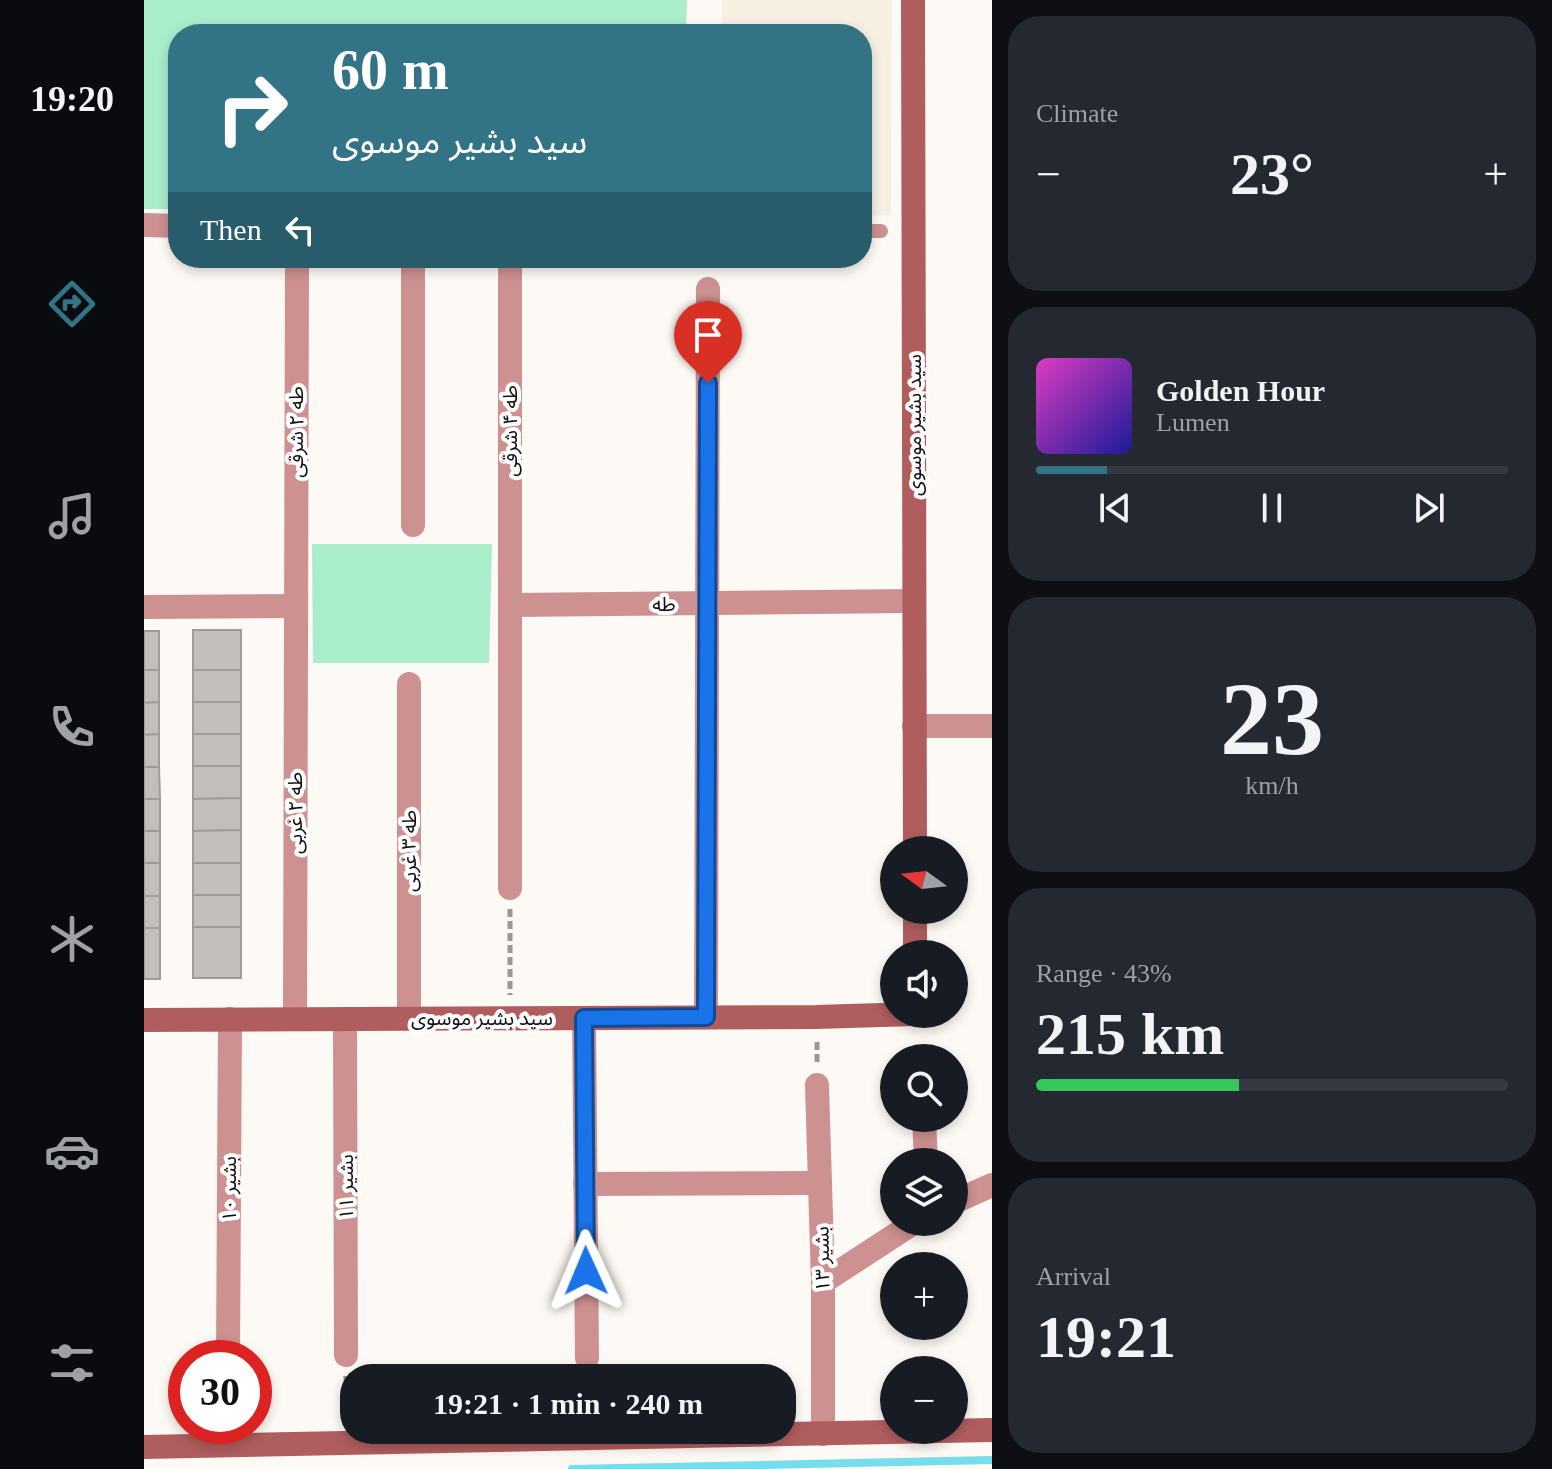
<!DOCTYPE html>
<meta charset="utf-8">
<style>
:root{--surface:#171b24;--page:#242831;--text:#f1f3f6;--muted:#9ea1a6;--line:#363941;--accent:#327386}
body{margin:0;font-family:"Times New Roman","Noto Sans Arabic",serif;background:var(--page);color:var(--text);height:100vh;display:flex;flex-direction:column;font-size:30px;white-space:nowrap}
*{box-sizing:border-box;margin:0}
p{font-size:26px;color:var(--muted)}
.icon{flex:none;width:44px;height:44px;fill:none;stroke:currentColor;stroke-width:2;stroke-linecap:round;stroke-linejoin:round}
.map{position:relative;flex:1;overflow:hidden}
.panel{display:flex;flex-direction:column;gap:16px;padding:16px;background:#0d0f14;width:560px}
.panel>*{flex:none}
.banner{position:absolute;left:24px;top:24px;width:704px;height:244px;border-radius:32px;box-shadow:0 4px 12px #0003;background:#327386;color:#fff;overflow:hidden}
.needle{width:52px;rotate:285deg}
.fabs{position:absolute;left:736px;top:836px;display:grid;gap:16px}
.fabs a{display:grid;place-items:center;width:88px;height:88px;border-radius:50%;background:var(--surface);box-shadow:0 4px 12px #0003;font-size:40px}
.speed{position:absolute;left:24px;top:1340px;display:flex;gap:16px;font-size:40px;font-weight:700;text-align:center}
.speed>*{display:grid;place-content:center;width:104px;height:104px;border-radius:50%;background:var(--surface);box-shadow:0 4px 12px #0003;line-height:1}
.speed .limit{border:12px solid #d22;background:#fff;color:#111}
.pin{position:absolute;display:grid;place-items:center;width:68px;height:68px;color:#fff;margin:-82px -34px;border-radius:50% 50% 50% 0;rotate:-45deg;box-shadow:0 0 8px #0007}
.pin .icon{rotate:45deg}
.me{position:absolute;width:88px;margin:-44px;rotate:359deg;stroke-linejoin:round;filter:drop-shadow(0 0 6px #0008)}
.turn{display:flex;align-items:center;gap:28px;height:168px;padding:0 32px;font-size:36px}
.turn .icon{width:104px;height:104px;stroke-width:2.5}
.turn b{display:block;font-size:56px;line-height:68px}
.then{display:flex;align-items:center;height:76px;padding:0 32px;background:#0003;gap:16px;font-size:30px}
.big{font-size:60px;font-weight:700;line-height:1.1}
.panel .widget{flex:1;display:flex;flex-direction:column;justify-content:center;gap:12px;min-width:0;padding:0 28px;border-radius:32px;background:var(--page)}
.panel .dial{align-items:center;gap:0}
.dial b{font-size:104px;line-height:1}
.song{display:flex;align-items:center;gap:24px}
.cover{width:96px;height:96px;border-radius:12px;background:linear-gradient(135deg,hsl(310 70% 55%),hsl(240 70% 35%))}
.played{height:8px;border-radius:4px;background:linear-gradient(90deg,var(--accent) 15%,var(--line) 15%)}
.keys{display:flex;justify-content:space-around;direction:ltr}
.heat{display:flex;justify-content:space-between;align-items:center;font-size:44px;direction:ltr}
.charge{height:12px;border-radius:6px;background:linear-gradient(90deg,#34c759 43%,var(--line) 0)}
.trip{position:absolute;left:196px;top:1364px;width:456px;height:80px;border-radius:32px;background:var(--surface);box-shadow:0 4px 12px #0003;font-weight:700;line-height:80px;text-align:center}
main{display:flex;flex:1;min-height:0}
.tabs{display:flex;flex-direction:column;width:144px;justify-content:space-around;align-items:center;background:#090b0e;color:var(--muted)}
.tabs .icon{width:56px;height:56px}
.tabs .current{color:var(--accent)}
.tabs b{font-size:36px;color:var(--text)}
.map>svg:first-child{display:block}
.built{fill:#f7efe2}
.green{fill:#aaedcb}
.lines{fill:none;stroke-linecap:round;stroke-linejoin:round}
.stream{stroke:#75ddeb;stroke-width:8}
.building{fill:#c2beb9;stroke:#a09d97;stroke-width:2}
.path{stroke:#9a9794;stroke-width:5;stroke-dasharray:8 4;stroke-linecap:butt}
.lane{stroke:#cc9190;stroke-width:14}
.street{stroke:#cc9190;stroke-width:24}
.secondary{stroke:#b05d5e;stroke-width:24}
.route-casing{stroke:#114b97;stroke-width:20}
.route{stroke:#1a73e8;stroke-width:14}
.labels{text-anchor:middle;stroke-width:8;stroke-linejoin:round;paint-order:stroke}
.street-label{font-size:20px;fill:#11100e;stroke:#fff}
</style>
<main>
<nav class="tabs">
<b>19:20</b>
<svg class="icon current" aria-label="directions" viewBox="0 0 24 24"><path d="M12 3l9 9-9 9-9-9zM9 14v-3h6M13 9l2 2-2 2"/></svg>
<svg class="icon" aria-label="music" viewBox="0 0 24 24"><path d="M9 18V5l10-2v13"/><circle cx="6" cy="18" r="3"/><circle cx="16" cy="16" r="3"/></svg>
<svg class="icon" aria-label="phone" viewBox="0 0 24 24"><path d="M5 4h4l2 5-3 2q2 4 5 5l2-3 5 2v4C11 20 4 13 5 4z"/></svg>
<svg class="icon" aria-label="climate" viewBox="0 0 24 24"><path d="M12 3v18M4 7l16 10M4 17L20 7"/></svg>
<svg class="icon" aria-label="car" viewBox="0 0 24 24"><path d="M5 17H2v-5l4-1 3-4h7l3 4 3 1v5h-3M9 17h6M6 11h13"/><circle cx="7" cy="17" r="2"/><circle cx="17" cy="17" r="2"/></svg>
<svg class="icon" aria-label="filters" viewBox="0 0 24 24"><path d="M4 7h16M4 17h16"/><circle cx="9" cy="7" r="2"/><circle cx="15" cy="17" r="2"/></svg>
</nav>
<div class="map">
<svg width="848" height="1469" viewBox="0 0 848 1469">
<rect width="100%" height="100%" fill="#fdf9f4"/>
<!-- built -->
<path class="built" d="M 578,0 L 748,0 L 747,215 L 718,216 L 718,34 L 578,34 Z"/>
<!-- green -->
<g class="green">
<path d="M 0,0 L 543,0 L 542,34 L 34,34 L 34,209 L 0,209 Z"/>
<path d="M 168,544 L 348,544 L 345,663 L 169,663 Z"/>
</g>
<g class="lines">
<!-- stream -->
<path class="stream" d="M 428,1469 L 848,1460"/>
</g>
<!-- building -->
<g class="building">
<rect x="49" y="630" width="48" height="40"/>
<rect x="0" y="631" width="15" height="39"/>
<path d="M 0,670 L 15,670 L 15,702 L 0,703 Z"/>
<rect x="49" y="670" width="48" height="32"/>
<path d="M 15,702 L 15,734 L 0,735 L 0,703 Z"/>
<rect x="49" y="702" width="48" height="32"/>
<path d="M 15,734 L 15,767 L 0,767 L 0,735 Z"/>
<rect x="49" y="734" width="48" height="32"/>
<path d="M 49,766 L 97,766 L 97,798 L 49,799 Z"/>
<path d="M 0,767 L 15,767 L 16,799 L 0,799 Z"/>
<path d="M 97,798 L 97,830 L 49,831 L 49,799 Z"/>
<rect x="0" y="799" width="16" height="32"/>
<path d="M 97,830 L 97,863 L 49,863 L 49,831 Z"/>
<rect x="0" y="831" width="16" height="32"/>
<rect x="0" y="863" width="16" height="33"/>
<rect x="49" y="863" width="48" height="32"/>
<rect x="49" y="895" width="48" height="32"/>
<rect x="0" y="896" width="16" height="32"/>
<rect x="49" y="927" width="48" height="51"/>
<rect x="0" y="928" width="16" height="51"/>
</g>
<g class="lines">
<!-- path -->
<g class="path">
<path d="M 366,909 L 366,995"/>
<path d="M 673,1042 L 673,1064"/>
<path d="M 202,1376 L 203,1418"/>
</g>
<!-- lane -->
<path class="lane" d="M 718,231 L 737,231"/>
<!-- street -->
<g class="street">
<path d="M 0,225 L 34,226"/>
<path d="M 366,258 L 366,888"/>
<path d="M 269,525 L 269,258"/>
<path d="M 366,605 L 770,601"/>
<path d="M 0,607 L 152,606"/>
<path d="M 265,684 L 265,1018"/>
<path d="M 770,726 L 848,726"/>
<path d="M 562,1017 L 564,289"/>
<path d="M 440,1018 L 443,1358"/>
<path d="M 151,1019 L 153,258"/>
<path d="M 201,1019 L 202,1355"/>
<path d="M 673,1085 L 679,1282 L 679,1434"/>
<path d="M 780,1118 L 782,1162"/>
<path d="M 441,1184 L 676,1183"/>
<path d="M 810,1202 L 848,1185"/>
<path d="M 679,1282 L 771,1222"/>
<path d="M 84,1358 L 86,1019"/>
</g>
<!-- secondary -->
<g class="secondary">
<path d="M 769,0 L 771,850"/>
<path d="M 771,910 L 771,954"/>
<path d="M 0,1020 L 672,1017 L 771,1014"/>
<path d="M 0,1447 L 848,1430"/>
</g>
</g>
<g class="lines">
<!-- route casing -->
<g class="route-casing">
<path id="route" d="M 442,1271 L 440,1018 L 562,1017 L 564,383"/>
</g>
<!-- route -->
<use href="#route" class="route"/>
</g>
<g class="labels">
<!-- street labels -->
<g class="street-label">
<text transform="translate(770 425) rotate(-90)" y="7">سید بشیر موسوی</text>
<text transform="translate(366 431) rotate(-90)" y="7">طه ۴ شرقی</text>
<text transform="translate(152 432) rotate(-90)" y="7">طه ۲ شرقی</text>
<text x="520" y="611">طه</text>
<text transform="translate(151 813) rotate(-90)" y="7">طه ۲ غربی</text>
<text transform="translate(265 851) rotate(-90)" y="7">طه ۳ غربی</text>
<text x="338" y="1025">سید بشیر موسوی</text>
<text transform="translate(202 1187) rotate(-90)" y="7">بشیر ۱۱</text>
<text transform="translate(85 1189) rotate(-90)" y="7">بشیر ۱۰</text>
<text transform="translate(678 1259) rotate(-91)" y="7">بشیر ۱۳</text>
</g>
</g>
</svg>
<div class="fabs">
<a><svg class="needle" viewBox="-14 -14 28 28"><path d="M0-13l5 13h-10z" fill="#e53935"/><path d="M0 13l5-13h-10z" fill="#9ea1a6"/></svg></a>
<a><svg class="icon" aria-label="sound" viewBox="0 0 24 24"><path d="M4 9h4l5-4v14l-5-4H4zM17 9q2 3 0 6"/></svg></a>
<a><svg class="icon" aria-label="search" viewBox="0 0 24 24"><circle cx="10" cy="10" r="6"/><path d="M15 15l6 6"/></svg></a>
<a><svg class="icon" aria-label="layers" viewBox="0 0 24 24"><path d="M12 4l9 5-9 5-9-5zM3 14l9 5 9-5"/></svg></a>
<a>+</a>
<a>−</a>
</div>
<div class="speed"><div class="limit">30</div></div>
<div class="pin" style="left:564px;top:383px;background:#d93025"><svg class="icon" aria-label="arrive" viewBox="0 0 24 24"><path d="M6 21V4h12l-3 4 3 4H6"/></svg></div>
<svg class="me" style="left:442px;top:1271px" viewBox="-20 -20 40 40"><path d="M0-17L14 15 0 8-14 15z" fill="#1a73e8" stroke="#fff" stroke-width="4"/></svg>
<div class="trip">19:21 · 1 min · 240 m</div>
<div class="banner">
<div class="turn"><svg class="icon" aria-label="right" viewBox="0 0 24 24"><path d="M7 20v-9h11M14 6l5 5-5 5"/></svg><div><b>60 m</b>سید بشیر موسوی</div></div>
<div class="then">Then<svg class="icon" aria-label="left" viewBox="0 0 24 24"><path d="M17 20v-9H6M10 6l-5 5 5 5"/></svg></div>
</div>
</div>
<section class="panel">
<div class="widget"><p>Climate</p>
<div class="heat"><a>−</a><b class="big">23°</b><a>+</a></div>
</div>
<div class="widget">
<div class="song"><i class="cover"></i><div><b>Golden Hour</b><p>Lumen</p></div></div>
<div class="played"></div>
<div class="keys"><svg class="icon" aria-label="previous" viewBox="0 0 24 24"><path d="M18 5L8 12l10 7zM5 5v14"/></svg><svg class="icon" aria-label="pause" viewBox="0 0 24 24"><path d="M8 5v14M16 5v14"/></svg><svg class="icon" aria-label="next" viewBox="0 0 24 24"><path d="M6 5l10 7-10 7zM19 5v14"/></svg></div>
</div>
<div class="widget dial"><b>23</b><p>km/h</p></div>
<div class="widget"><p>Range · 43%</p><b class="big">215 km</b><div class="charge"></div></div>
<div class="widget"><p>Arrival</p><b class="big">19:21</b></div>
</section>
</main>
